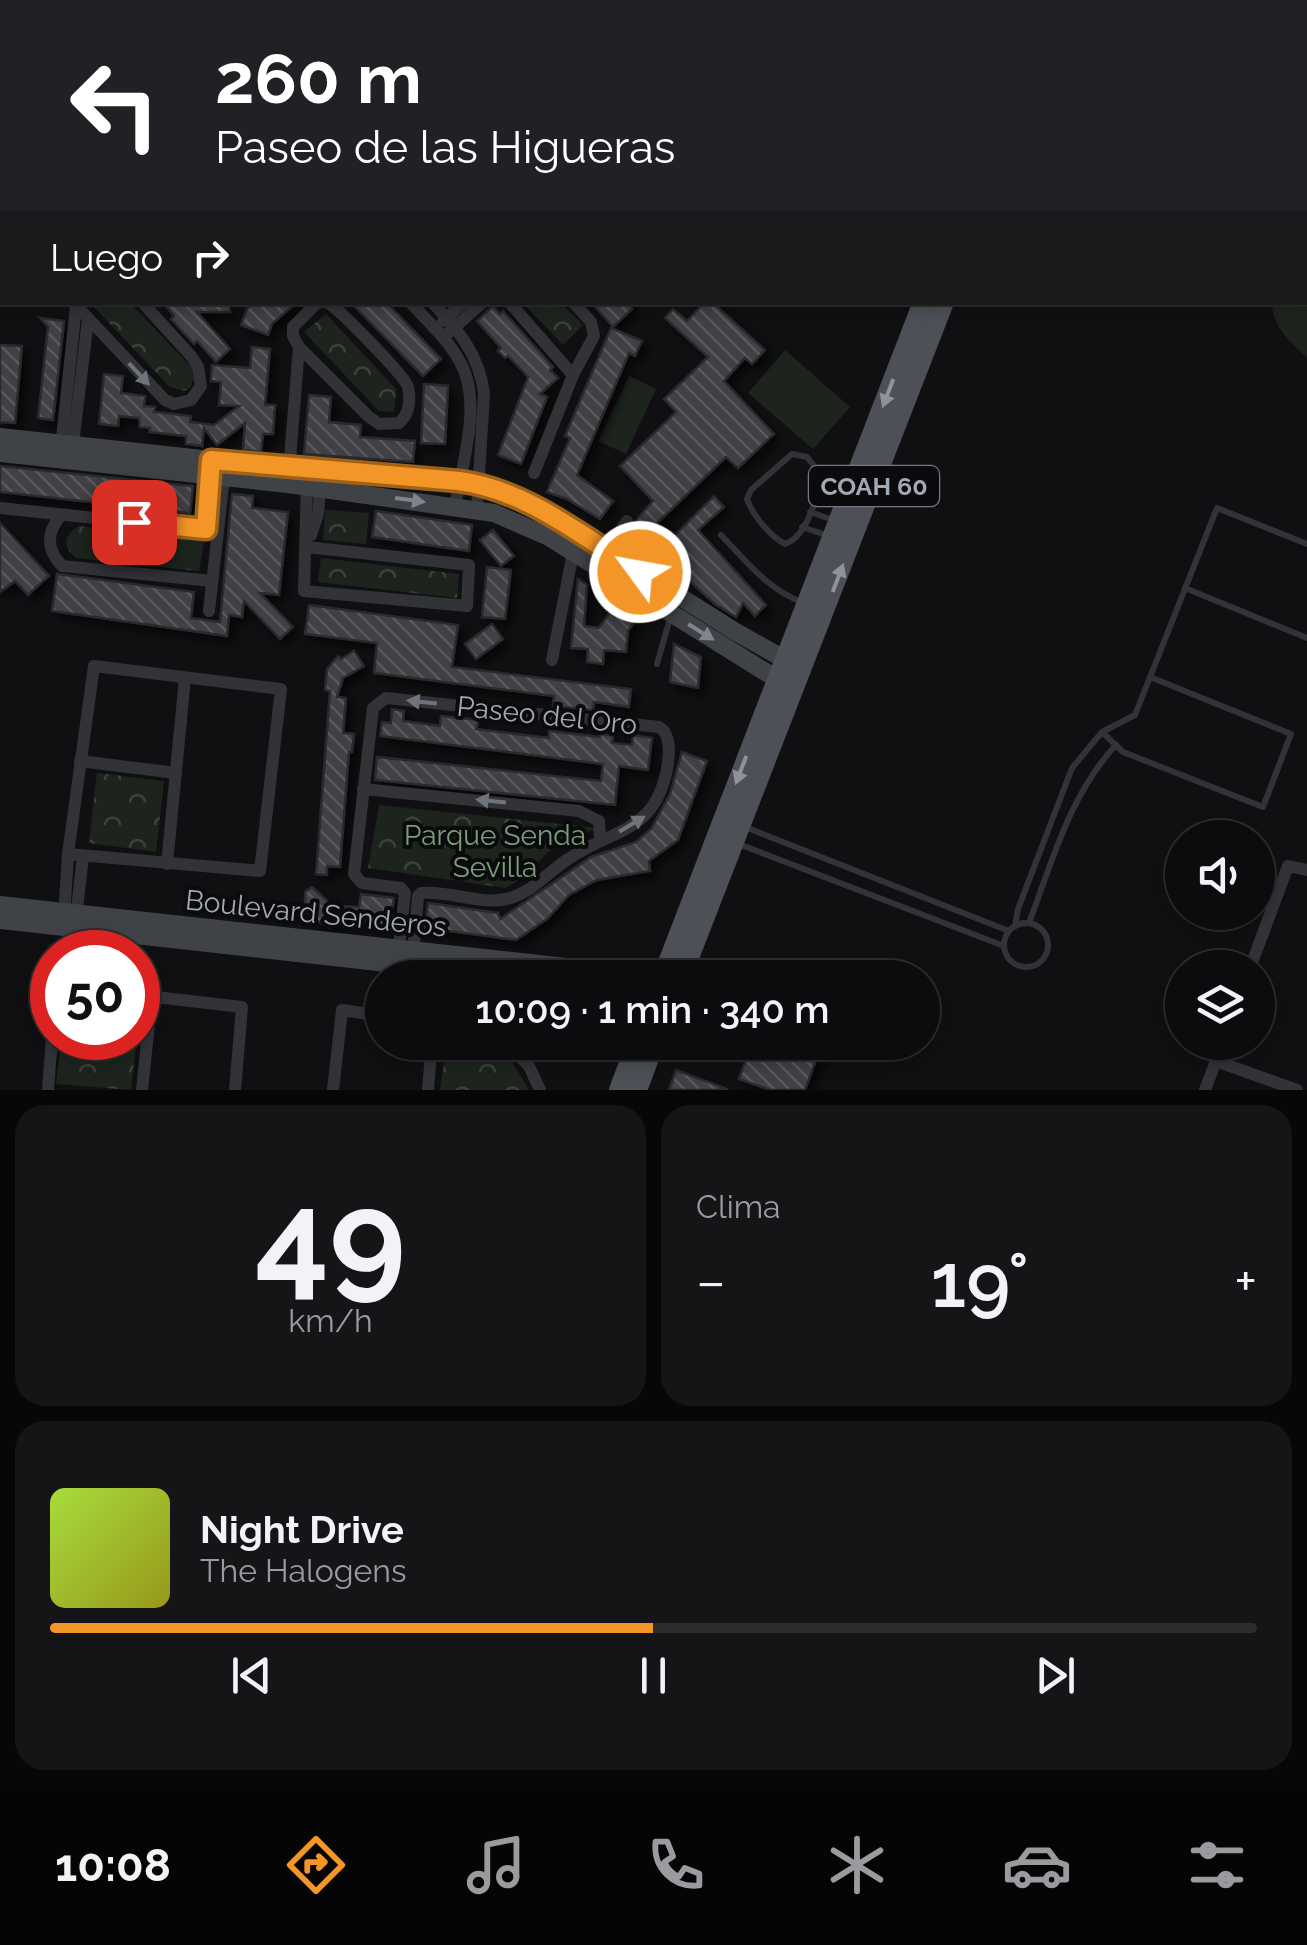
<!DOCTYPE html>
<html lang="es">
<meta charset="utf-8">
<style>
:root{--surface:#0c0c0e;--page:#151517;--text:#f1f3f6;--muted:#9a9b9e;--line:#2c2c2e;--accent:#f39627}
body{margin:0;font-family:Raleway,sans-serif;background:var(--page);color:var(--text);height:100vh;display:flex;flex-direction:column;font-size:38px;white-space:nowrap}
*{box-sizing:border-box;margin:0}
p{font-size:32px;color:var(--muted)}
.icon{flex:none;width:55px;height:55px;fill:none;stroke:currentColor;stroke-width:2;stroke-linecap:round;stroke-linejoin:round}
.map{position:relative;height:1090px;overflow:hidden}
.sheet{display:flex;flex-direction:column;gap:15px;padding:15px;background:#070708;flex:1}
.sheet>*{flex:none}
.guide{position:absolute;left:0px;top:0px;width:1308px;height:305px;box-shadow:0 5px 15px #0003,0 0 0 2px var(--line);background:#202124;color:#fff;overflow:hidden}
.controls{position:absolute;left:1165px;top:820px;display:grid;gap:20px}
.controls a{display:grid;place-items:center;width:110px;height:110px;border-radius:50%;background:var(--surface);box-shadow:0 5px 15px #0003,0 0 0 2px var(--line);font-size:50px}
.speed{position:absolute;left:30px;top:930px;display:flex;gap:20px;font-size:50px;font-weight:700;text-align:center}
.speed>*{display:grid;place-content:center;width:130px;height:130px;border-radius:50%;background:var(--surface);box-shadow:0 5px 15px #0003,0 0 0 2px var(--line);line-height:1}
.speed .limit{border:15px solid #d22;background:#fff;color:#111}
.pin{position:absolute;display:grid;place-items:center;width:85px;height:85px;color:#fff;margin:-42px;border-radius:20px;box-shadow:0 5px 15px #0006}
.me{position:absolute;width:110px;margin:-55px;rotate:302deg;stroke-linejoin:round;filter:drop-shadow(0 0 8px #0008)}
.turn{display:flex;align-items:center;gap:35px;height:210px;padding:0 50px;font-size:45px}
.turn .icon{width:130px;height:130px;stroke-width:2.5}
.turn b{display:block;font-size:70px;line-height:85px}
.then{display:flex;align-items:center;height:95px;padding:0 50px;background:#0003;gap:20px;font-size:38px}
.big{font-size:75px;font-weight:600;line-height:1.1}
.sheet .card{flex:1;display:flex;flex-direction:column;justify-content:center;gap:15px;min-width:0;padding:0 35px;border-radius:30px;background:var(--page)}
.sheet .dial{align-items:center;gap:0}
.dial b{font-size:130px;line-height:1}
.song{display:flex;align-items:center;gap:30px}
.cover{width:120px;height:120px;border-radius:15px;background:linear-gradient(135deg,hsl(80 70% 55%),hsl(60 70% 35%))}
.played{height:10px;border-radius:5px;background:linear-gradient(90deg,var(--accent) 50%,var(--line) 50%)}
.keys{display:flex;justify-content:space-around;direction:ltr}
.heat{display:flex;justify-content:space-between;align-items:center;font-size:55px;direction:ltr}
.sheet .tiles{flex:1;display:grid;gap:15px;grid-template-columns:1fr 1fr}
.card:last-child{grid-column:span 2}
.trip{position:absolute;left:365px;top:960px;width:575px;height:100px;border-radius:50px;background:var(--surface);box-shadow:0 5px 15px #0003,0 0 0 2px var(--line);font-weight:600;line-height:100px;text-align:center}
.tab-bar{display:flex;height:160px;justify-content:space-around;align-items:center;background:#050506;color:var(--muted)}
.tab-bar .icon{width:70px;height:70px}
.tab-bar .on{color:var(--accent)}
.tab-bar b{font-size:45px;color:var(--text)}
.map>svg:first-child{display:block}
.forest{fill:url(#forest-crowns)}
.pitch{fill:#1d241d}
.building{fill:url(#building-back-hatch);stroke:#2a2b2e;stroke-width:2.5;filter:url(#shadow)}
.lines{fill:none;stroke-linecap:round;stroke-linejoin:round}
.lane{stroke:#313337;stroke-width:6}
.street{stroke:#313337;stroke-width:12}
.secondary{stroke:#3f4247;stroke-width:18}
.primary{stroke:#4d5056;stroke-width:20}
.oneway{fill:#6f747b}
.oneway2{fill:#8c939c}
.oneway3{fill:#7f858d}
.route-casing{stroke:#9e6219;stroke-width:25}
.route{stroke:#f39627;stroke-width:18}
.labels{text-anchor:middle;stroke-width:8;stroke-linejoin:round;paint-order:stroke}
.shield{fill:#0b0b0d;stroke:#747a81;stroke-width:2.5}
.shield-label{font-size:25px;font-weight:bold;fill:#a1a9b3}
.street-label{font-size:28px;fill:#a1a9b3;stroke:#0b0b0d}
.park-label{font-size:28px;fill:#7a9e78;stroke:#0b0b0d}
</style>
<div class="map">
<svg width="1307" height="1090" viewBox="0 0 1307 1090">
<defs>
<pattern id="forest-crowns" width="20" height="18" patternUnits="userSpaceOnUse" patternTransform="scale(2.5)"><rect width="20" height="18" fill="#1d241d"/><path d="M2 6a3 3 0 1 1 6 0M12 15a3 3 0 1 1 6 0" fill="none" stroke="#3b413b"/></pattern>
<pattern id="building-back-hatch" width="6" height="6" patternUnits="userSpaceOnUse" patternTransform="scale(2.5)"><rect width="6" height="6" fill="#3f4045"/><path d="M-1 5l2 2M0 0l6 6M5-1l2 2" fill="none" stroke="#58595d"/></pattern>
<filter id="shadow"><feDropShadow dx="6" dy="6" stdDeviation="5" flood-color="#0009"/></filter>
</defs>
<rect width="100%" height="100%" fill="#101012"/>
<!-- forest -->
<g class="forest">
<path d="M 90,303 L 130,303 L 191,367 L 194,379 L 190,388 L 184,391 L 170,387 Z"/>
<path d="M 523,303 L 561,303 L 583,325 L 563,345 Z"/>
<path d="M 326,314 L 396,389 L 394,412 L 379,411 L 304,332 Z"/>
<path d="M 325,510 L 369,513 L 366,544 L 323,540 Z"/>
<path d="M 79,526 L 204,541 L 199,571 L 76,558 C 62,546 63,536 79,526 Z"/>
<path d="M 321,558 L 459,574 L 457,598 L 318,582 Z"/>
<path d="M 97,773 L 164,781 L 156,852 L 89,843 Z"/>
<path d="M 379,805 L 597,828 L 554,846 L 524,877 L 506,888 L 368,868 Z"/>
<path d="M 62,1038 L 137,1038 L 131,1090 L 56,1084 Z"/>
<path d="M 447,1042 L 502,1045 L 529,1090 L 440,1090 Z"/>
</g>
<!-- pitch -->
<g class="pitch">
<path d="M 1307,186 L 1307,358 C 1291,342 1272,327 1272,303 L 1305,302 Z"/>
<path d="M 785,350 L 850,407 L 813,449 L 748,393 Z"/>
<path d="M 629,376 L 656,389 L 626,454 L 598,441 Z"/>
</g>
<!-- building -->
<g class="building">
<path d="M 162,302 L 229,302 L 230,312 L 197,312 L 230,349 L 216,362 L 197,341 L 194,344 L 171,319 L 174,316 Z"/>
<path d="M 254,302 L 297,302 L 272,324 L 268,335 L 241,325 L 247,309 Z"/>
<path d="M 350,302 L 386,302 L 441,359 L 423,376 Z"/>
<path d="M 591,302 L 627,302 L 632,309 L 613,327 Z"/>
<path d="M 705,302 L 712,302 L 765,350 L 752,364 L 745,358 L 724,381 L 774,434 L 738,468 L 726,457 L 655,525 L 672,538 L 714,496 L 724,507 L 698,530 L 766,605 L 755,616 L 743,603 L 736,617 L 715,604 L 677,570 L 672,577 L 622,546 L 638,518 L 653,501 L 620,466 L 676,412 L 664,399 L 708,357 L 665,318 L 673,309 L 687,321 Z"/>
<path d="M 493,306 L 500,314 L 503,311 L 553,367 L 550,370 L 558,378 L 540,394 L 547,397 L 521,464 L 498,455 L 528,377 L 508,356 L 505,358 L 498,351 L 501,348 L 477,321 Z"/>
<path d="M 40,318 L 64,321 L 53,420 L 38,418 L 48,327 Z"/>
<path d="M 611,328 L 642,341 L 635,356 L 629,353 L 577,475 L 613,501 L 600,519 L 567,499 L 547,492 L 570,438 L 565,436 Z"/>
<path d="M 0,345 L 22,346 L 15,423 L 0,422 Z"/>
<path d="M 252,347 L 270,349 L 265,405 L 275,405 L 273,434 L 263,434 L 261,452 L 243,450 L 245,423 L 217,445 L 204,428 L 202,446 L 186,444 L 186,436 L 149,432 L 150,428 L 140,427 L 139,418 L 119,416 L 118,426 L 99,424 L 104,374 L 123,376 L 121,393 L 145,396 L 144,406 L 155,407 L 154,412 L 191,416 L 190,422 L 214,425 L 239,406 L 219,405 L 221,382 L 211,381 L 212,365 L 250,368 Z"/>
<path d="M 424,384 L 448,386 L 445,444 L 421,443 Z"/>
<path d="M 309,395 L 331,397 L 329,422 L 361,425 L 360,437 L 415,441 L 413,462 L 304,454 Z"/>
<path d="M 0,466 L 193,486 L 190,513 L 0,492 Z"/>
<path d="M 232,494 L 253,496 L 252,508 L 288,512 L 279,595 L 260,593 L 293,627 L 280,639 L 244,601 L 242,617 L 229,615 L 227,636 L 52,611 L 57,574 L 194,592 L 191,618 L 220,622 Z"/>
<path d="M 376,511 L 472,525 L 469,551 L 372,537 Z"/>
<path d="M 0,523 L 49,576 L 28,595 L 15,581 L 0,592 Z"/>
<path d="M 493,530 L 514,556 L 501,566 L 480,540 Z"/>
<path d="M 487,567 L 511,570 L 505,619 L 482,617 Z"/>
<path d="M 578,579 L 587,585 L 584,626 L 599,628 L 615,605 L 636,620 L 628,631 L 626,652 L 604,650 L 603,664 L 587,662 L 588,649 L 571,648 Z"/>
<path d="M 309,605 L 458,625 L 452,667 L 631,689 L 629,707 L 594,702 L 593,710 L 553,706 L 554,696 L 374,673 L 377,643 L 305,634 Z"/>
<path d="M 492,624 L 503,639 L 476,659 L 465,644 Z"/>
<path d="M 674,644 L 701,657 L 698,688 L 670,682 Z"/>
<path d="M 354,651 L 364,666 L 343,678 L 337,697 L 346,698 L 343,733 L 354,734 L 352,752 L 349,752 L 340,867 L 327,866 L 327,875 L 316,874 L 330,691 L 325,690 L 327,669 L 338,656 L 341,659 Z"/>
<path d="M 392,709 L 404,711 L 403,721 L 440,726 L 441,716 L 479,720 L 476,729 L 549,738 L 549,731 L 600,737 L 600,734 L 613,736 L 612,743 L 632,745 L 633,735 L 652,738 L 648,770 L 619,766 L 615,805 L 375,780 L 377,757 L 601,781 L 603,764 L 380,736 L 382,722 L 391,723 Z"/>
<path d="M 682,752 L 707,761 L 678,840 L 649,861 L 650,871 L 597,880 L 569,895 L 547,919 L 516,940 L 425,928 L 428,903 L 498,913 L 500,919 L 591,857 L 636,842 L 651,829 L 670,794 Z"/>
<path d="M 312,887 L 344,916 L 345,906 L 359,907 L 361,894 L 394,898 L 390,927 L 335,919 L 331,928 L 316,921 L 305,909 L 305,892 Z"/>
<path d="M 752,1042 L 809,1042 L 821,1047 L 805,1090 L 770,1090 L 739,1079 Z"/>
<path d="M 676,1070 L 727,1089 L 727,1090 L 669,1090 Z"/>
</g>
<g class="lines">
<!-- lane -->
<g class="lane">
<path d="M 792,454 L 807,457 L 822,476 C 817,497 807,537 785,544 C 770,536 753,516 747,499 L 751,490 Z"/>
<path d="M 810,512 L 833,520"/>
<path d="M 802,527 L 829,536"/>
<path d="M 721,535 C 747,562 768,590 804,603"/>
<path d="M 1185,588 L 1307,638"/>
<path d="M 657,664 L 671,615"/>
<path d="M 1102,732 L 1123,752 L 1263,807 L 1291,734 L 1150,677"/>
<path d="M 745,827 L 1009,931"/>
<path d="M 736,843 L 1004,946"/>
<circle cx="1026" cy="945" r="22"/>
<path d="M 1029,923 C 1052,862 1070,794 1116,745"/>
<path d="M 1015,926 L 1018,909 L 1072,768 L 1102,732 L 1135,715 L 1217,508 L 1307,544"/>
</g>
<!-- street -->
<g class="street">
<path d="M 10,0 L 12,2"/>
<path d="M 107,0 L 107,2"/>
<path d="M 174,0 L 174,2"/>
<path d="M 44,2 L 44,0"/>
<path d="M 278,2 L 281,0"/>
<path d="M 0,123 L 2,126"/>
<path d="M 73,302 L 165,400 L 174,404 L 191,400 L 201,386 L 198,367 L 192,357 L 142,302"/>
<path d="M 323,302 L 317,303 L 293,327 L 293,336 L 299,347 L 368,416 L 379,424 L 399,423 C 409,414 411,401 408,387 C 405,376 339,309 327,302"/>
<path d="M 410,302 C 427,321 448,339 460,362 C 483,402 462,464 455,507"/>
<path d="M 432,302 C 458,330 479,354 484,393 L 477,509"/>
<path d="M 509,302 L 573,375"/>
<path d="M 443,321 L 464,302"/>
<path d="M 448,333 L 483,302"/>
<path d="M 61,448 L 76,306"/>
<path d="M 72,453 L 88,319"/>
<path d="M 289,471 L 299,347"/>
<path d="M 534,473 L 573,375 L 594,336 L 591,322 L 573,302"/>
<path d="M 0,508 L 218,531"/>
<path d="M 61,515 C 46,533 46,549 62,566 L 212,581"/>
<path d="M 206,529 L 210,472"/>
<path d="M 311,535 L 318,514 L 322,469"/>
<path d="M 307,547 L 469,565 L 467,606 L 304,591 L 307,480"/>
<path d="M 603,556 L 627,521"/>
<path d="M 209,611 L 225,469"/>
<path d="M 552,660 L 573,553"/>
<path d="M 80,761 L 176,773"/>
<path d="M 363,789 L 579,811 L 599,821 L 600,841"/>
<path d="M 167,864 L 185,678"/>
<path d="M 64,918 L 68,854 L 94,666 L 281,689 L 260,871 L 68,854"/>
<path d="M 76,918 L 83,856"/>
<path d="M 109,952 L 114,926"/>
<path d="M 398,953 L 405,893 L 401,888 L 362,883 L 354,874 L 373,708 L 386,698 L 659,727 L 664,731 C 671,742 669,756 667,769 C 655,832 615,828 570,858 C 548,871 532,894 506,899 C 478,905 449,890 421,893 L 418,896 L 413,957"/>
<path d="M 1250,968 L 1288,866 L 1307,870"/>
<path d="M 138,995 L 242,1007 L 235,1090"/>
<path d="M 506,1042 L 529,1066 L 540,1090"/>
<path d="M 1216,1061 L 1297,1090"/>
<path d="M 48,1090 L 52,1037"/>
<path d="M 142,1090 L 152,996"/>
<path d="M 333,1090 L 342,1010 L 382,1016"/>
<path d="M 428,1090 L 432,1042"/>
<path d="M 1205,1090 L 1223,1042"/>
</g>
<!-- secondary -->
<g class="secondary">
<path d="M 0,437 L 211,460 L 479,484 L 520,499 L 550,515 L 736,632 L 793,664"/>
<path d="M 0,453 L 288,484 L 494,513 L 549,537 L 788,686"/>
<path d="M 0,905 L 584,969 L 626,978"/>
<path d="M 0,920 L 522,978"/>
</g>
<!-- primary -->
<g class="primary">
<path d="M 1044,2 L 1045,0"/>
<path d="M 1061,2 L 1062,0"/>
<path d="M 662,978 L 923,302"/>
<path d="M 681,978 L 944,302"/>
<path d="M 619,1090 L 637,1042"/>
<path d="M 637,1090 L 655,1042"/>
</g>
</g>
<!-- one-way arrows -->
<defs><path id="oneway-solid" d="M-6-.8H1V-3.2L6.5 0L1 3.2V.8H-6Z" transform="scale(2.5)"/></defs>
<g class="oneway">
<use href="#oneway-solid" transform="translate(139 374) rotate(47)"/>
<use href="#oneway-solid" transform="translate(422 702) rotate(-174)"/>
<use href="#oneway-solid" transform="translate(491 801) rotate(-174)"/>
<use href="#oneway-solid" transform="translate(632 824) rotate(-31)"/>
</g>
<g class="oneway2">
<use href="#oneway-solid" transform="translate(888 393) rotate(111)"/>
<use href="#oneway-solid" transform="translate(838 578) rotate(-69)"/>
<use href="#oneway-solid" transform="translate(741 770) rotate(111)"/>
</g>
<g class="oneway3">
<use href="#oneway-solid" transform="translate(410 500) rotate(8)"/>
<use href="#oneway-solid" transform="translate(701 632) rotate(32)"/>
</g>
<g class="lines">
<!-- route casing -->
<g class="route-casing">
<path id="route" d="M 134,522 L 206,529 L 211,460 L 459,481 C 527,490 583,537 640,572"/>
</g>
<!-- route -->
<use href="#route" class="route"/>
</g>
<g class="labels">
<!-- shield labels -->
<rect class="shield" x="809" y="466" width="130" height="40" rx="8"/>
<g class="shield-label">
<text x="874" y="495">COAH 60</text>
</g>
<!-- street labels -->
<g class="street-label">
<text transform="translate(547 715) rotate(6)" y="10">Paseo del Oro</text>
<text transform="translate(316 913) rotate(6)" y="10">Boulevard Senderos</text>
</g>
<!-- park labels -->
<g class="park-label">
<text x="495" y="845">Parque Senda<tspan x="495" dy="32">Sevilla</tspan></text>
</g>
</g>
</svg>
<div class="controls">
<a><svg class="icon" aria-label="sound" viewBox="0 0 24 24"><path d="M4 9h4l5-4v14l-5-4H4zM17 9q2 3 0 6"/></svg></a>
<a><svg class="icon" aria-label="layers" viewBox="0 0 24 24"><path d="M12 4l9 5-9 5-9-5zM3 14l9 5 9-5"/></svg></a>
</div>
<div class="speed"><div class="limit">50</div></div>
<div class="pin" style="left:134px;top:522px;background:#d93025"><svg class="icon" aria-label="arrive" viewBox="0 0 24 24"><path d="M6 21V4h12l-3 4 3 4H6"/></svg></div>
<svg class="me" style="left:640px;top:572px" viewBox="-20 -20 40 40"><circle r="17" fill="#f39627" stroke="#fff" stroke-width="3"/><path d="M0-11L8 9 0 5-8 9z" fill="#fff"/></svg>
<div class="trip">10:09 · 1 min · 340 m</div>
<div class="guide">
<div class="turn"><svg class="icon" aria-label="left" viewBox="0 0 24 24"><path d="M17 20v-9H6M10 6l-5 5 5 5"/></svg><div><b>260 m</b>Paseo de las Higueras</div></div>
<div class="then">Luego<svg class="icon" aria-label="right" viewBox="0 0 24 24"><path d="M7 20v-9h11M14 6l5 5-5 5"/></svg></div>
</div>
</div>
<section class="sheet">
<div class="tiles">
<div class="card dial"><b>49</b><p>km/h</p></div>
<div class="card"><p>Clima</p>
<div class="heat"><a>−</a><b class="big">19°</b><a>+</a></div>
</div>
<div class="card">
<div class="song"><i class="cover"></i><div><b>Night Drive</b><p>The Halogens</p></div></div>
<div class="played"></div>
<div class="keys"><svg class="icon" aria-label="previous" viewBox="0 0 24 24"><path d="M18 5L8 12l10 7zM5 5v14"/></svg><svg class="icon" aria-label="pause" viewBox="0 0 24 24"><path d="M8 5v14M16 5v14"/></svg><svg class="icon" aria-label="next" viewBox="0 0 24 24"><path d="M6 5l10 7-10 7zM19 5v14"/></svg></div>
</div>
</div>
</section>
<nav class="tab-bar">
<b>10:08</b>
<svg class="icon on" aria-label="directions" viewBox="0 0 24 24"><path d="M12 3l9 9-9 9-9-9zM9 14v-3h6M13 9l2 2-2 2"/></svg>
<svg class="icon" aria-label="music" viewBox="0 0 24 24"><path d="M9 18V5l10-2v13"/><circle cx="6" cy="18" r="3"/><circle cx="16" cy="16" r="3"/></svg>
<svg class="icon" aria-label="phone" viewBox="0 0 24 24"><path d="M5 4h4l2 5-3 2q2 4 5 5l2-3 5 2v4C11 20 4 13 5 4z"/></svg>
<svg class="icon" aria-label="climate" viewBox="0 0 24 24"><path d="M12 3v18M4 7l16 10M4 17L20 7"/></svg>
<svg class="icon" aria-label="car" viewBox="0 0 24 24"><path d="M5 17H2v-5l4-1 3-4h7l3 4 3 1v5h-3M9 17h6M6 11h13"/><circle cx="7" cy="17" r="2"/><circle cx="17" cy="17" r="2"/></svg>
<svg class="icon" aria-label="filters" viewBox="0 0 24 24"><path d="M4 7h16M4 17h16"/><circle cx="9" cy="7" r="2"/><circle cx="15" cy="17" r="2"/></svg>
</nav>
